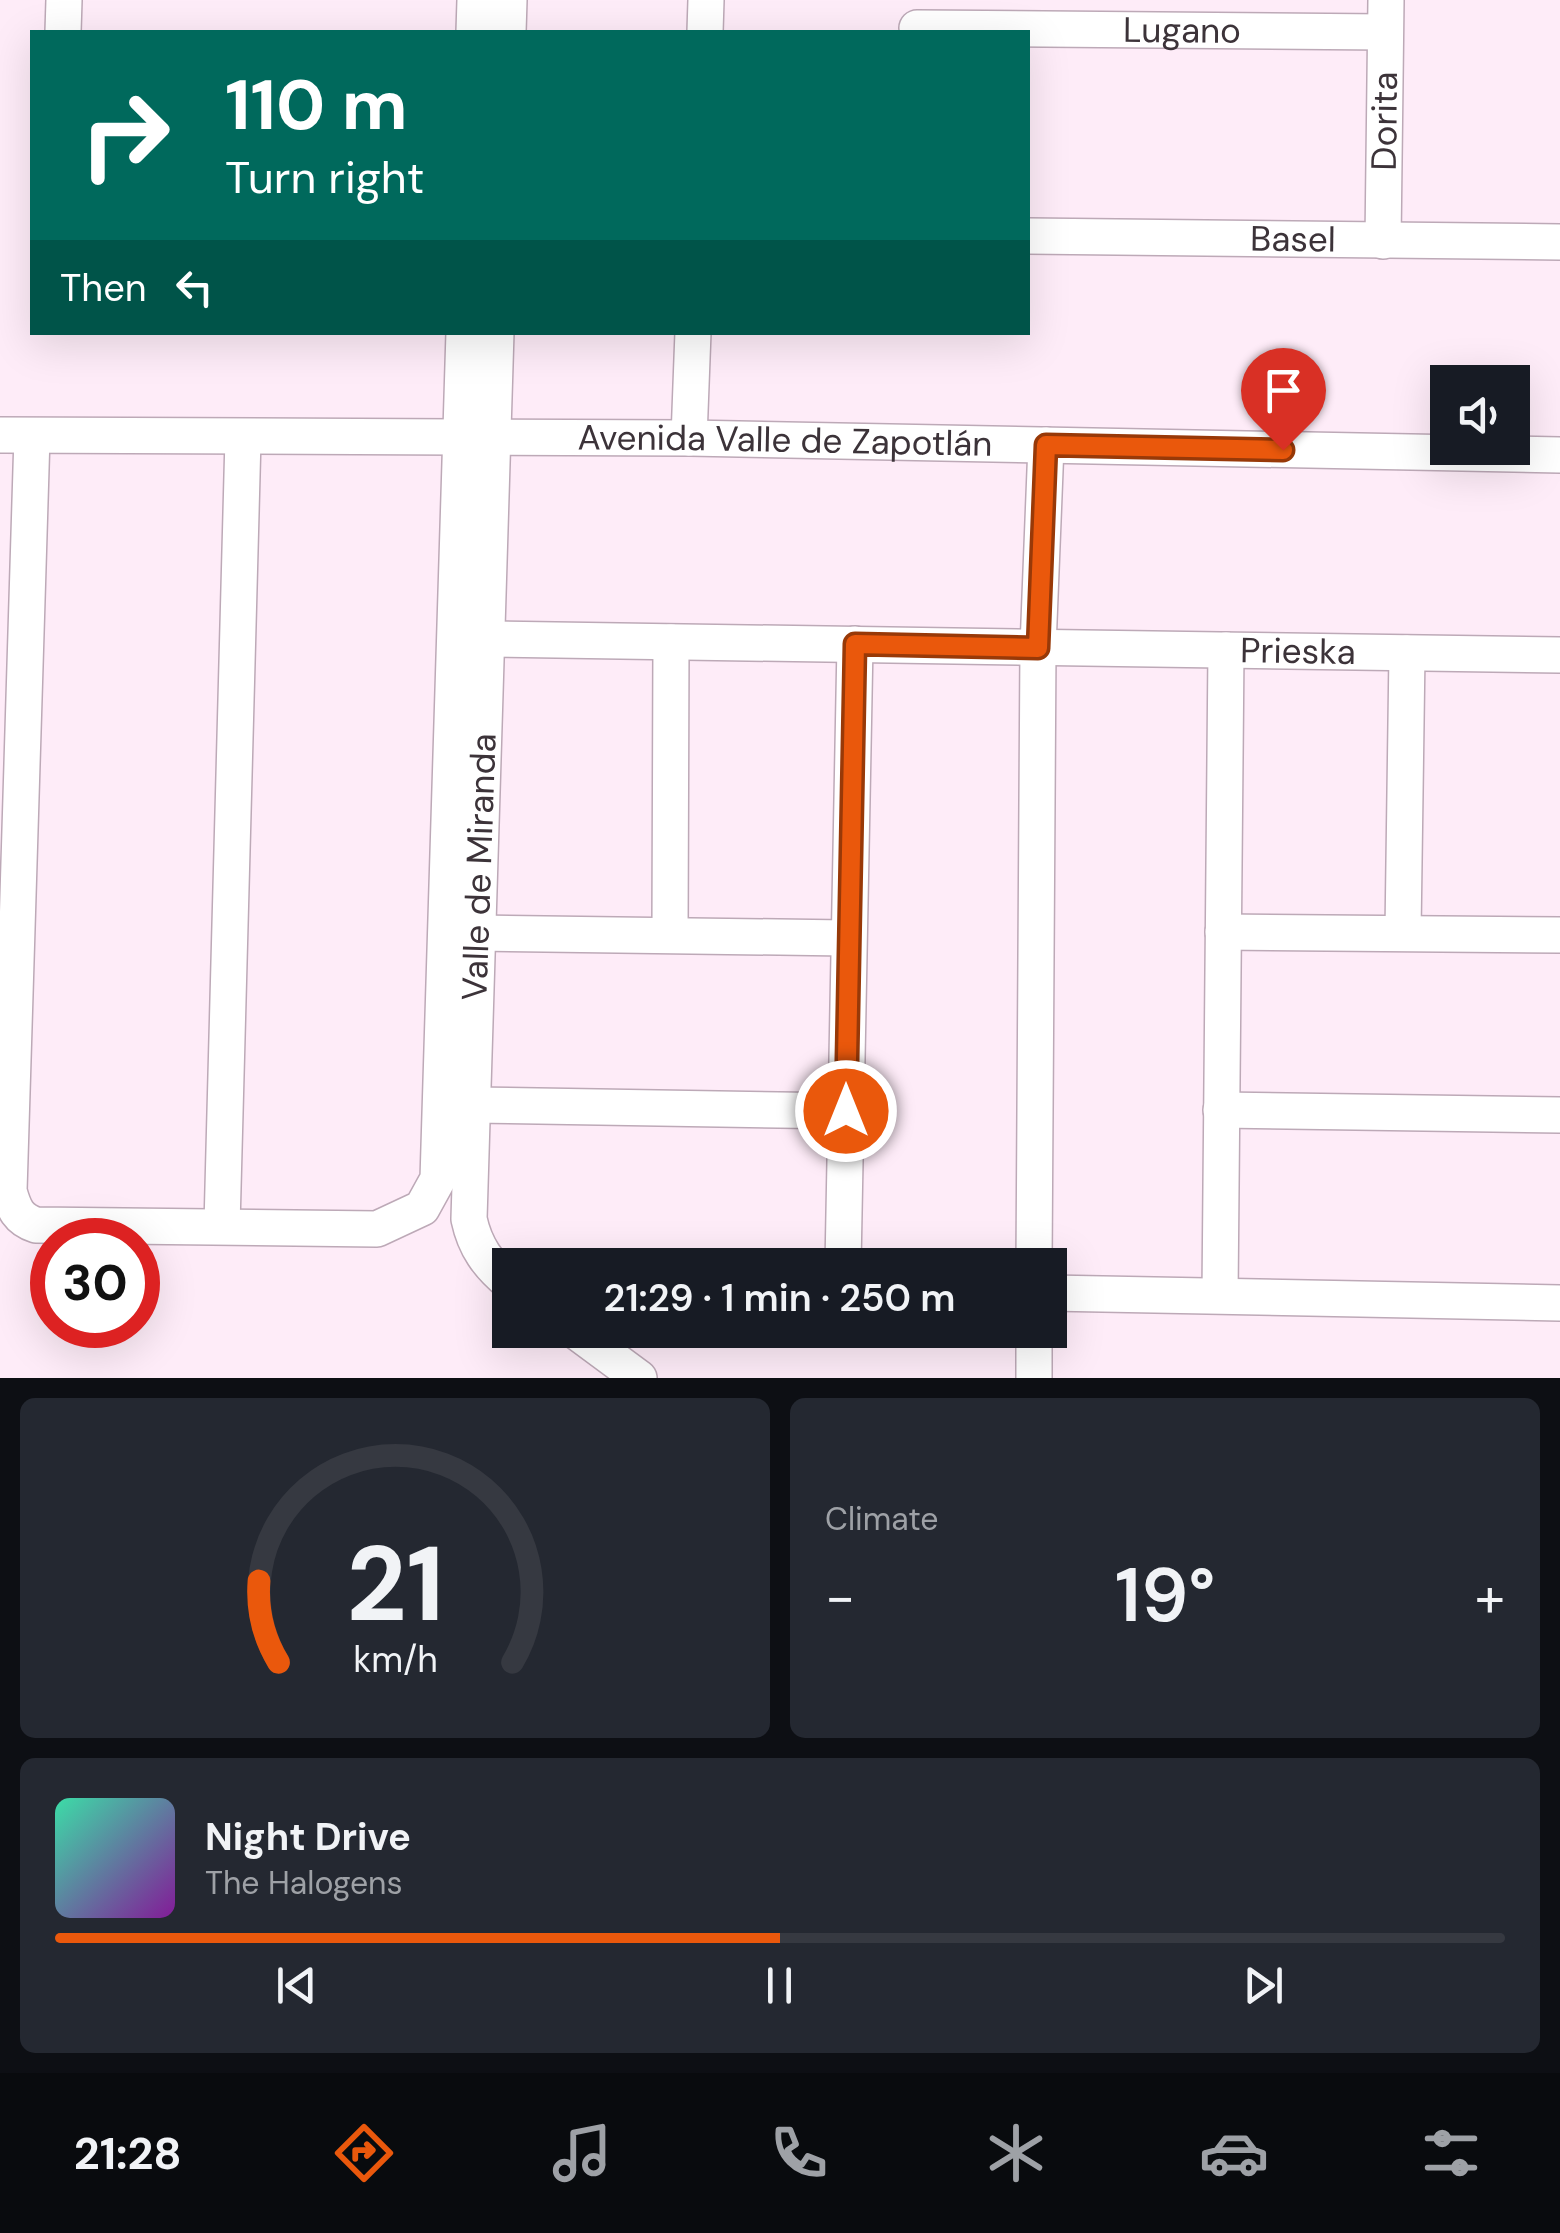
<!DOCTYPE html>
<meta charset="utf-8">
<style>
:root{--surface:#171b24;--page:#242831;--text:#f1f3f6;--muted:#9ea1a6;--line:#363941;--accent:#ea580c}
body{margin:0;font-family:"DM Sans",sans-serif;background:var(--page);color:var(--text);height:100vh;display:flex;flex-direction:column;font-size:38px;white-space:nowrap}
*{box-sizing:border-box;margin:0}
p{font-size:32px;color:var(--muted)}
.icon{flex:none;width:55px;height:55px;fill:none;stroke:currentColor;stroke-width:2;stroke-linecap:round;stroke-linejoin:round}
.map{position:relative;height:1378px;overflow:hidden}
.details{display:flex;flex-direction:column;gap:20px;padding:20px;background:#0d0f14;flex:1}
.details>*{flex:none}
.guide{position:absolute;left:30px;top:30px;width:1000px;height:305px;border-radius:0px;box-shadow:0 10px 40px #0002;background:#00695c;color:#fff;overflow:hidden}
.buttons{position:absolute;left:1430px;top:365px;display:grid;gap:20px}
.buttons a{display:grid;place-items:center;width:100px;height:100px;border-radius:0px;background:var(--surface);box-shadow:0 10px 40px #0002;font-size:50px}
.speed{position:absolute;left:30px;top:1218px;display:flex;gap:20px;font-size:50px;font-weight:700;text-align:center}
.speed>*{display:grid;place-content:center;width:130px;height:130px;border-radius:50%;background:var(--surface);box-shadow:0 10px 40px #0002;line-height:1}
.speed .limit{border:15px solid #d22;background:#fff;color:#111}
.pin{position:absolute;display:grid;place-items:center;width:85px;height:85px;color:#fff;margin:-102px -42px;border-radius:50% 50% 50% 0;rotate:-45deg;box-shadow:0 0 10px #0007}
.pin .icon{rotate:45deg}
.me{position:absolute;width:110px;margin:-55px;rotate:0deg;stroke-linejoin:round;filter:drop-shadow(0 0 8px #0008)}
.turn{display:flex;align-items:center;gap:35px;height:210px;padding:0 30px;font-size:45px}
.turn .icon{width:130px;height:130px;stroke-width:2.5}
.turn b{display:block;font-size:70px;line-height:85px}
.then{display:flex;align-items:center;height:95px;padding:0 30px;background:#0003;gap:20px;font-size:38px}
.big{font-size:75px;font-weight:600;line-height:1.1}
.details .widget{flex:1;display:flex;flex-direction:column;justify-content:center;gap:15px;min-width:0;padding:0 35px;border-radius:15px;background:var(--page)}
.details .dial{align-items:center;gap:0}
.dial svg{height:260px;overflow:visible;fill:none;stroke:var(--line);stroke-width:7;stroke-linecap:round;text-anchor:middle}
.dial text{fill:var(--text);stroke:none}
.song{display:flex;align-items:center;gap:30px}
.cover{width:120px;height:120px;border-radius:15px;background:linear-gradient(135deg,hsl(160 70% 55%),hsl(290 70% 35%))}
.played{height:10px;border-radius:5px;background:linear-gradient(90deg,var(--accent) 50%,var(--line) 50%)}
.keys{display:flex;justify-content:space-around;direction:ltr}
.heat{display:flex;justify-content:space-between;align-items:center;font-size:55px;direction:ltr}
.details .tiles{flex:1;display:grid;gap:20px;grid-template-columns:1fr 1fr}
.widget:last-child{grid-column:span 2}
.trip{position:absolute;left:492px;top:1248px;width:575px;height:100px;border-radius:0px;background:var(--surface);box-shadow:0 10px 40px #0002;font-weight:600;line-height:100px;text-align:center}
.tab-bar{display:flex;height:160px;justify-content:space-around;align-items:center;background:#090b0e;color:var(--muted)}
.tab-bar .icon{width:70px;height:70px}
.tab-bar .selected{color:var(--accent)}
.tab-bar b{font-size:45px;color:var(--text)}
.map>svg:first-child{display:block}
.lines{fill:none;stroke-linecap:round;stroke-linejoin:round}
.minor-casing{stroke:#bda9b7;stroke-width:38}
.minor{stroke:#fff;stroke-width:35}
.route-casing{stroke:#983908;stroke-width:25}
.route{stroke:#ea580c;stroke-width:18}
.labels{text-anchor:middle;stroke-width:8;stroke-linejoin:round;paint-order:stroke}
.street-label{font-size:35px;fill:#3c3339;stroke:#fff}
</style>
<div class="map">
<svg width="1560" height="1378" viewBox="0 0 1560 1378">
<rect width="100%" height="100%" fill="#feecf8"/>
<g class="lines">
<!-- minor casing -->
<g class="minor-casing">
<g id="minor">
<path id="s1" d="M 917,28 L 1385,32"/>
<path d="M 63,32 L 64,0"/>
<path d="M 474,32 L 475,0"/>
<path d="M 508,32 L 509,0"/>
<path d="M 705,32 L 706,0"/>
<path id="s2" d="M 1028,236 L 1560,242"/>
<path id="s3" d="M 1383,241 L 1386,0"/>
<path d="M 496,332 L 469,1219 C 475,1247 488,1265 510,1283"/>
<path id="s4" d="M 0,435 L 689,438 L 1560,455"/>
<path d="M 32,436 L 9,1191 C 14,1209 18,1219 36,1225 L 377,1229 L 422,1208 L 438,1179 L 464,332"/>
<path d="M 689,438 L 693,332"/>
<path id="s5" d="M 486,639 L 1560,655"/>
<path d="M 1223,932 L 1560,935"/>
<path d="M 1403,932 L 1407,653"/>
<path d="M 477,933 L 846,938"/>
<path d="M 670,934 L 671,642"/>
<path d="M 473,1105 L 846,1111"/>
<path d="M 1221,1110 L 1560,1115"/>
<path d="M 222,1225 L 243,438"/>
<path d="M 843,1265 L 855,644"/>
<path d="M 1034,1265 L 1038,647 L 1046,445"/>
<path d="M 1050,1293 L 1560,1303"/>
<path d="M 1220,1295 L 1226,650"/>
<path d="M 574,1330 L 639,1378"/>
<path d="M 1034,1378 L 1034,1330"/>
</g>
</g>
<!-- minor -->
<use href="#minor" class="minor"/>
</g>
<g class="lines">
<!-- route casing -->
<g class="route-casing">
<path id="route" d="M 846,1111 L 855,644 L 1038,648 L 1046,445 L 1283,450"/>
</g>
<!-- route -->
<use href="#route" class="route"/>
</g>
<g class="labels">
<!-- street labels -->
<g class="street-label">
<text dy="12" stroke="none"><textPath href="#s1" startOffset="265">Lugano</textPath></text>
<text dy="12" stroke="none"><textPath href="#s3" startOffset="120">Dorita</textPath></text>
<text dy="12" stroke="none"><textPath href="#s2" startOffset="265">Basel</textPath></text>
<text dy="12" stroke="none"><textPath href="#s4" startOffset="785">Avenida Valle de Zapotlán</textPath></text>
<text dy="12" stroke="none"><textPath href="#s5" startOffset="812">Prieska</textPath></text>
<text transform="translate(479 867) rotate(-88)" y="12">Valle de Miranda</text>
</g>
</g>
</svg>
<div class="buttons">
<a><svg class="icon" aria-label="sound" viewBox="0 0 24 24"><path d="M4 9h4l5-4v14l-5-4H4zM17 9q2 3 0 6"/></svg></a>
</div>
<div class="speed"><div class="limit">30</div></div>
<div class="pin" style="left:1283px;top:450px;background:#d93025"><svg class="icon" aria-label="arrive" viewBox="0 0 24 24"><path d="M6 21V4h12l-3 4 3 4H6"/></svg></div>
<svg class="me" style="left:846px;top:1111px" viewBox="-20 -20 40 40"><circle r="17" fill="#ea580c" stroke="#fff" stroke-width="3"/><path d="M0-11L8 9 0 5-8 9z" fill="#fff"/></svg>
<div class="trip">21:29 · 1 min · 250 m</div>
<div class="guide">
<div class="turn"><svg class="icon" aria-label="right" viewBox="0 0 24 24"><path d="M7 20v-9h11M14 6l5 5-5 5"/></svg><div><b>110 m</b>Turn right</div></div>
<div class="then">Then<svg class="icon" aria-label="left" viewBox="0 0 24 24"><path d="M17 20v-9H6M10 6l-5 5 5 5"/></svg></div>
</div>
</div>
<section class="details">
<div class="tiles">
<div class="widget dial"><svg viewBox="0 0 100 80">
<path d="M14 69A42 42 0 1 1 86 69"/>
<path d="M14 69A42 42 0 0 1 8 44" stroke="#ea580c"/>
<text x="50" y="56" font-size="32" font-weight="700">21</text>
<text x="50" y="72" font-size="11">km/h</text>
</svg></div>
<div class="widget"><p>Climate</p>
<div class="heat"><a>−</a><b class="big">19°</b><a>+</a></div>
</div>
<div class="widget">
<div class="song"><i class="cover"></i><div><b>Night Drive</b><p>The Halogens</p></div></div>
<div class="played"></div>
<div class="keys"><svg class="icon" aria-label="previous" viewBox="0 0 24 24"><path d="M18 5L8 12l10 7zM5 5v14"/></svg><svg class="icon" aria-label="pause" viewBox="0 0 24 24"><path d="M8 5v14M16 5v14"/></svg><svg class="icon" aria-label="next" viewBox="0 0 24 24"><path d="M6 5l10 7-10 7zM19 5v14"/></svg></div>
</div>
</div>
</section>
<nav class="tab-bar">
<b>21:28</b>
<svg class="icon selected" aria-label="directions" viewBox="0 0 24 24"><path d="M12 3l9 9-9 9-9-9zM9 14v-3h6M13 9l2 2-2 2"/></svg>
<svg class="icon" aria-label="music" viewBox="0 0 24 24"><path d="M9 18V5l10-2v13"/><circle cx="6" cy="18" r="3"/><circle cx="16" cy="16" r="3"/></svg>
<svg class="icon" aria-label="phone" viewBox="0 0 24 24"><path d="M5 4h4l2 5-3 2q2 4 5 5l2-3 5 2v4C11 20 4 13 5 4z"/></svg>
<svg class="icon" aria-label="climate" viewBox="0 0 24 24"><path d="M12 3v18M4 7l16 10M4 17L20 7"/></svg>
<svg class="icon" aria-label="car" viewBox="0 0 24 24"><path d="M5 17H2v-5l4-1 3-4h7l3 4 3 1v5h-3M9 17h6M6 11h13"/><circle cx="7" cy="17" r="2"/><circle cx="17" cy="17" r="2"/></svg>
<svg class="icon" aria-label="filters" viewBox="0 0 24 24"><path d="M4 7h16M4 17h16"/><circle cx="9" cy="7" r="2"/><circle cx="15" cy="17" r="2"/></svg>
</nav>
